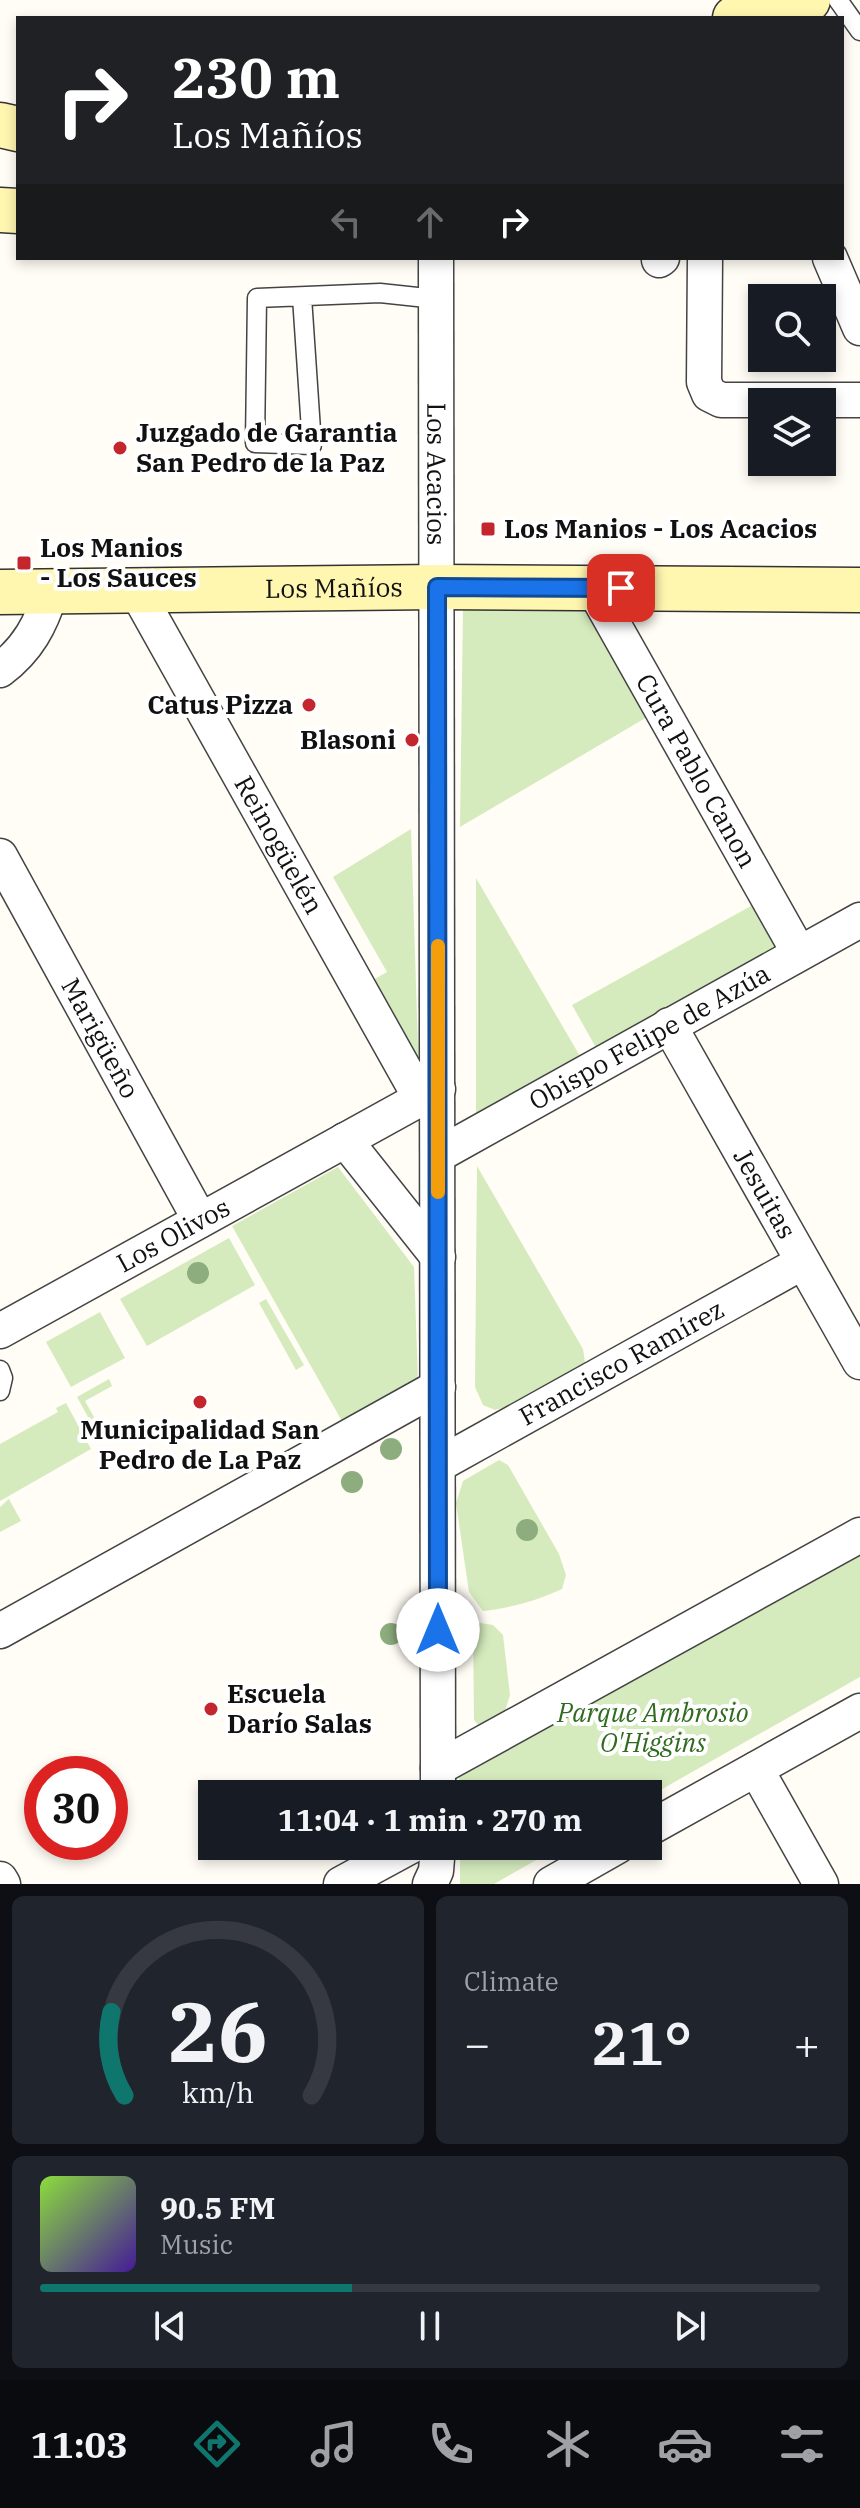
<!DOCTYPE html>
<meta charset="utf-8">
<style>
:root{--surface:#171b24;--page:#20242c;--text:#f1f3f6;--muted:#9ea1a6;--line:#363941;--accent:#0f766e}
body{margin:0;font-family:"IBM Plex Serif",serif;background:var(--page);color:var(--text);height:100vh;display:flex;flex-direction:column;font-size:30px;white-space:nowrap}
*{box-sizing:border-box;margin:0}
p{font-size:26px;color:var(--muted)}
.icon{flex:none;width:44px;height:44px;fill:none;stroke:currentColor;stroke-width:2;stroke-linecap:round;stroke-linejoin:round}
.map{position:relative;height:1884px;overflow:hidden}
.side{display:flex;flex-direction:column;gap:12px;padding:12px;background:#0d0f14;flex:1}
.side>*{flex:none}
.hud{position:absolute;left:16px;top:16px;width:828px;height:244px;border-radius:0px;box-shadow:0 4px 12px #0003;background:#202124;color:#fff;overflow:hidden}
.buttons{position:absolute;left:748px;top:284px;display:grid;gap:16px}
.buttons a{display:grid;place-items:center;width:88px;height:88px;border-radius:0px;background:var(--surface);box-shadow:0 4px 12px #0003;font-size:40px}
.speed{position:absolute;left:24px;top:1756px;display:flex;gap:16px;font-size:40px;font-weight:700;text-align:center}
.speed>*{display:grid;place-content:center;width:104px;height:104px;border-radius:50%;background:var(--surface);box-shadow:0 4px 12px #0003;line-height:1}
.speed .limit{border:12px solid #d22;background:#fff;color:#111}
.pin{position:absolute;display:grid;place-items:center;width:68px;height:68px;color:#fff;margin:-34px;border-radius:16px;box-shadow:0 4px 12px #0006}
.me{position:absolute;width:88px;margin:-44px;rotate:0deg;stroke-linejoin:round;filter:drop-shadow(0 0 6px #0008)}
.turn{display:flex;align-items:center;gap:28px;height:168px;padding:0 24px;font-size:36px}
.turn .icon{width:104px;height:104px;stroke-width:2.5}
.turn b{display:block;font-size:56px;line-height:68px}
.lanes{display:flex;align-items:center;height:76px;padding:0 24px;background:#0003;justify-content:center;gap:40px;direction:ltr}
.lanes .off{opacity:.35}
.big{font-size:60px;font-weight:800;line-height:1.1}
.side .widget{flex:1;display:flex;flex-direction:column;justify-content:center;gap:12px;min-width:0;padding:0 28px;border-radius:12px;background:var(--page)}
.side .dial{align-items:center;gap:0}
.dial svg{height:208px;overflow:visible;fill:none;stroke:var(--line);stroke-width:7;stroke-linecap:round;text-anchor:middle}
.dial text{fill:var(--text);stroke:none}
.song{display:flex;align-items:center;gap:24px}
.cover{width:96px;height:96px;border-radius:12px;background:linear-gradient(135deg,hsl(90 70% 55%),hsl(260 70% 35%))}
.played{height:8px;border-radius:4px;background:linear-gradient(90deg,var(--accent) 40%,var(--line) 40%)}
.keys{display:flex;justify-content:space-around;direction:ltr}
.heat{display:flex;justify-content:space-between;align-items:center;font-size:44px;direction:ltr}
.side .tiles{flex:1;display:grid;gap:12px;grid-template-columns:1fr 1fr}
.widget:last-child{grid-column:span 2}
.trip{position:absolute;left:198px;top:1780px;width:464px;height:80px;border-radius:0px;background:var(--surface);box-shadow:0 4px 12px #0003;font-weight:800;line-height:80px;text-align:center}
.tab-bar{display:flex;height:128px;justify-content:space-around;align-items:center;background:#090b0e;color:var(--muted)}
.tab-bar .icon{width:56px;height:56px}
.tab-bar .selected{color:var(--accent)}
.tab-bar b{font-size:36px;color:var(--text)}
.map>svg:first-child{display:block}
.green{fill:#d5ebbd}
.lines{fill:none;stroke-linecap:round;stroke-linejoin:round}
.lane-casing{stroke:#444;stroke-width:21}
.street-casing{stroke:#444;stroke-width:37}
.secondary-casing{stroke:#333;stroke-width:47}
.lane{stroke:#fff;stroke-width:18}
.street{stroke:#fff;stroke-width:34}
.secondary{stroke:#fff6b0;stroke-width:44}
.tree{fill:#8dad7f}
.route-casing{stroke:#114b97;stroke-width:20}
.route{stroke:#1a73e8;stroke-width:14}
.slow{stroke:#f59e0b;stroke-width:14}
.poi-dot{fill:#c4262e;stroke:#fff;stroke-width:3}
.labels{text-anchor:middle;stroke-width:8;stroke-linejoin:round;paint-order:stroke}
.poi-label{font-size:26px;font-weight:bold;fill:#111;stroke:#fff;text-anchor:start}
.street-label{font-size:26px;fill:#111;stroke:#fff}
.park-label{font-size:26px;font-style:italic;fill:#2f6b1f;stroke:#fff}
</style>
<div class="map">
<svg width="860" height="1884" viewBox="0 0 860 1884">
<rect width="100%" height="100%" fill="#fffdf5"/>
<!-- green -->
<g class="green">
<path d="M 593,608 L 654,713 L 460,827 L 463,609 Z"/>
<path d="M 411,829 L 419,1079 L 366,984 L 387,972 L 333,877 Z"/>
<path d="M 476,878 L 584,1063 L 476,1126 Z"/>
<path d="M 760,901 L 786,949 L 599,1053 L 572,1005 Z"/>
<path d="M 477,1166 L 583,1349 L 585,1363 L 507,1407 L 495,1410 L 483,1405 L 475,1387 Z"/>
<path d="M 338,1167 L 414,1267 L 418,1382 L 343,1423 L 232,1226 Z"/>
<path d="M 229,1238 L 255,1285 L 147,1346 L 120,1299 Z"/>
<path d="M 266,1299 L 304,1365 L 296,1370 L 259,1303 Z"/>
<path d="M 100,1312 L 125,1358 L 71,1387 L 46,1342 Z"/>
<path d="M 109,1379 L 112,1386 L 85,1401 L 104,1435 L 99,1437 L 77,1397 Z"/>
<path d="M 66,1403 L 91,1449 L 0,1501 L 0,1444 L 58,1412 L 56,1408 Z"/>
<path d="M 499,1460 L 508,1465 L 559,1554 L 566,1575 L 562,1589 C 536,1601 511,1608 483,1611 L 469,1592 L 456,1503 L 463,1481 Z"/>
<path d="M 9,1499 L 21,1521 L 0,1532 L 0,1507 Z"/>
<path d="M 860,1546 L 860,1677 L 648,1797 L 648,1794 L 460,1794 L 459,1771 Z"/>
<path d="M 480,1623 L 493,1625 L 503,1635 L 510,1695 L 505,1711 L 480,1727 L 474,1720 L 473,1633 Z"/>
<path d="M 460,1846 L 561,1846 L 494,1884 L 460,1884 Z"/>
</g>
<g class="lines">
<!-- lane casing -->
<g class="lane-casing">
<g id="lane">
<path d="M 838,0 L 860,31"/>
<path d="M 302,297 L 312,445 L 255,443 L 257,298 L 380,293 L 436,299"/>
<path d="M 0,1370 L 3,1378 L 0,1391"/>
</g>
</g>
<!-- street casing -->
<g class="street-casing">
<g id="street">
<path id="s1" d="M 436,258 L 438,1794"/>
<path d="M 705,258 L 704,382 L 709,394 L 721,400 L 860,400"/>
<path d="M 830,258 L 860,328"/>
<path d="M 659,260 L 662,258"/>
<path id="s2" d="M 593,588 L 799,953"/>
<path id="s3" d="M 137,592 L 421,1099"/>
<path d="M 0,670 C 28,649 41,624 51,592"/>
<path id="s4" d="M 0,856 L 200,1220"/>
<path id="s5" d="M 669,1025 L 860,1362"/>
<path d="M 345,1140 L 438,1257"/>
<path id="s6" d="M 438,1155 L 860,920"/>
<path id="s7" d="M 0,1331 L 438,1089"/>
<path id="s8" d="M 438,1465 L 803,1262"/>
<path d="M 0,1631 L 438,1387"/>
<path d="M 438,1768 L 860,1535"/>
<path d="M 756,1769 L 821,1884"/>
<path d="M 648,1829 L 860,1711"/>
<path d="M 0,1879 L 3,1884"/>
<path d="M 341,1884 L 411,1846"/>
<path d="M 430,1884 L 436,1871 L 438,1846"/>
<path d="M 551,1884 L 618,1846"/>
</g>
</g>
<!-- secondary casing -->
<g class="secondary-casing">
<g id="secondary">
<path d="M 735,18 L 808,0"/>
<path d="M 0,125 L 18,129"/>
<path d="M 0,210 L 18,211"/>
<path id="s9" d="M 0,592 L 437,587 L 860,590"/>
</g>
</g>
<!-- lane -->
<use href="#lane" class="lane"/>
<!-- street -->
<use href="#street" class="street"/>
<!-- secondary -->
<use href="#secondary" class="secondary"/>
</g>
<!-- trees -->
<g class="tree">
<circle cx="198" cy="1273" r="11"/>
<circle cx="391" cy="1449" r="11"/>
<circle cx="352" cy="1482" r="11"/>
<circle cx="527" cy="1530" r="11"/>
<circle cx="391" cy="1634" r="11"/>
</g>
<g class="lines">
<!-- route casing -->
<g class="route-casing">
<path id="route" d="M 438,1630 L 437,587 L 621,588"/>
</g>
<!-- route -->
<use href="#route" class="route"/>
<!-- slow -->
<path class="slow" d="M 438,946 L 438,1192"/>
</g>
<!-- markers -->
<g class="poi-dot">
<circle cx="120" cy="448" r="8"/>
<rect x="480" y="521" width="16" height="16" rx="4"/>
<rect x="16" y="555" width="16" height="16" rx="4"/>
<circle cx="309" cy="705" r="8"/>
<circle cx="412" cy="740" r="8"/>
<circle cx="200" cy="1402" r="8"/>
<circle cx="211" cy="1709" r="8"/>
</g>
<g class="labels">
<!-- poi labels -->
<g class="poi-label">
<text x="136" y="442">Juzgado de Garantia<tspan x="136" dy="30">San Pedro de la Paz</tspan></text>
<text x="504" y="538">Los Manios - Los Acacios</text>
<text x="40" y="557">Los Manios<tspan x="40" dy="30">- Los Sauces</tspan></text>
<text x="293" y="714" text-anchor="end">Catus Pizza</text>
<text x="396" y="749" text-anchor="end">Blasoni</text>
<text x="200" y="1439" text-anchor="middle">Municipalidad San<tspan x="200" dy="30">Pedro de La Paz</tspan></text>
<text x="227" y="1703">Escuela<tspan x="227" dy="30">Darío Salas</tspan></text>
</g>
<!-- street labels -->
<g class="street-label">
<text dy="9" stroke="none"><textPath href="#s1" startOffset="216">Los Acacios</textPath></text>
<text dy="9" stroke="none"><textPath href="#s9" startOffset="334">Los Mañíos</textPath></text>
<text dy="9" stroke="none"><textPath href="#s2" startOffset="210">Cura Pablo Canon</textPath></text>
<text dy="9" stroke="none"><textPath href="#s3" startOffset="290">Reinogüelén</textPath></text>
<text dy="9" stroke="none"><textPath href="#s6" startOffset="242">Obispo Felipe de Azúa</textPath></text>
<text dy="9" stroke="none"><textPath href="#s4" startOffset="208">Marigüeño</textPath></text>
<text dy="9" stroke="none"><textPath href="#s5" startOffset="194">Jesuitas</textPath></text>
<text dy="9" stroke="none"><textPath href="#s7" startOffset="198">Los Olivos</textPath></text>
<text dy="9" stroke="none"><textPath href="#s8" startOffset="210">Francisco Ramírez</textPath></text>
</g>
<!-- park labels -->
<g class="park-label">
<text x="653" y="1722">Parque Ambrosio<tspan x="653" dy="30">O'Higgins</tspan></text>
</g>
</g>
</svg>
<div class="buttons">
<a><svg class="icon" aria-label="search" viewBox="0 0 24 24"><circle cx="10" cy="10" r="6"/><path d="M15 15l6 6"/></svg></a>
<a><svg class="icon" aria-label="layers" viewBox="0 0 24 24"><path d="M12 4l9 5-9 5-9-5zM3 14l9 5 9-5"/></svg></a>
</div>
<div class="speed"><div class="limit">30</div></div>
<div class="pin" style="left:621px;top:588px;background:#d93025"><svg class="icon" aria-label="arrive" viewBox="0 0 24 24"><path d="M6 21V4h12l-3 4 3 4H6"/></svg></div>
<svg class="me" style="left:438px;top:1630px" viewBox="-20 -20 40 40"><circle r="19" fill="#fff"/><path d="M0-13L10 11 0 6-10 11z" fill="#1a73e8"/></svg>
<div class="trip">11:04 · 1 min · 270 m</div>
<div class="hud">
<div class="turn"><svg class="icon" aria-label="right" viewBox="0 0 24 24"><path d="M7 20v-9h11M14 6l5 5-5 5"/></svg><div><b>230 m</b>Los Mañíos</div></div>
<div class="lanes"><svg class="icon off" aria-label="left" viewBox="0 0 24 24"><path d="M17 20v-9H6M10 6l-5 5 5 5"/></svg><svg class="icon off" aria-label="ahead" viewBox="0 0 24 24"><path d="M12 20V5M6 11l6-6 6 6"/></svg><svg class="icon" aria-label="right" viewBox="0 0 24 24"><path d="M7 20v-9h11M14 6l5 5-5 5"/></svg></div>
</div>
</div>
<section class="side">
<div class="tiles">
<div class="widget dial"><svg viewBox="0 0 100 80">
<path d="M14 69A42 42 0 1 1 86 69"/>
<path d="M14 69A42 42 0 0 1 9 37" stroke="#0f766e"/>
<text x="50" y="56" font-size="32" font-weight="700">26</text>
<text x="50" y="72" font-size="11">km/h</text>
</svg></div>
<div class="widget"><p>Climate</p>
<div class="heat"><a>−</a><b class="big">21°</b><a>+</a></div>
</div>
<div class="widget">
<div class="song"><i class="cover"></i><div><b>90.5 FM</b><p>Music</p></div></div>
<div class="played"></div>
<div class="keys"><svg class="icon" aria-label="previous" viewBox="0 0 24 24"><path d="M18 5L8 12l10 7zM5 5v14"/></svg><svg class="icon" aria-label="pause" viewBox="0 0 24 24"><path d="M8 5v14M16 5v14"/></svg><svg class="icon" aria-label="next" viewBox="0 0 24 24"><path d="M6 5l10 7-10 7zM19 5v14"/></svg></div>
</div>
</div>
</section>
<nav class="tab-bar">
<b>11:03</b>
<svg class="icon selected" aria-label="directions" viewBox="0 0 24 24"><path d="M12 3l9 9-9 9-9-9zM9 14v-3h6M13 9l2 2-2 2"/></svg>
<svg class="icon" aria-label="music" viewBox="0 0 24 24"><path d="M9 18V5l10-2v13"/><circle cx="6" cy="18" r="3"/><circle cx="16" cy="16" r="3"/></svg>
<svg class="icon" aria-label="phone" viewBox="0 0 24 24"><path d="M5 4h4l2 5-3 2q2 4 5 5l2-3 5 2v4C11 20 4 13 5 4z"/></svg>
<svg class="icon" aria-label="climate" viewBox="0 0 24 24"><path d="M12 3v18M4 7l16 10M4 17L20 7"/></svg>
<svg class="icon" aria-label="car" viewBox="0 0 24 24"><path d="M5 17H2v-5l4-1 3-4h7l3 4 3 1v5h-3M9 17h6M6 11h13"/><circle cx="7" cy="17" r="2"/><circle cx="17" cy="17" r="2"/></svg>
<svg class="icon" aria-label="filters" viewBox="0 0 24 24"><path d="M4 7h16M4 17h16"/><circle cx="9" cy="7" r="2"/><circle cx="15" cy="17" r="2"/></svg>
</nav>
